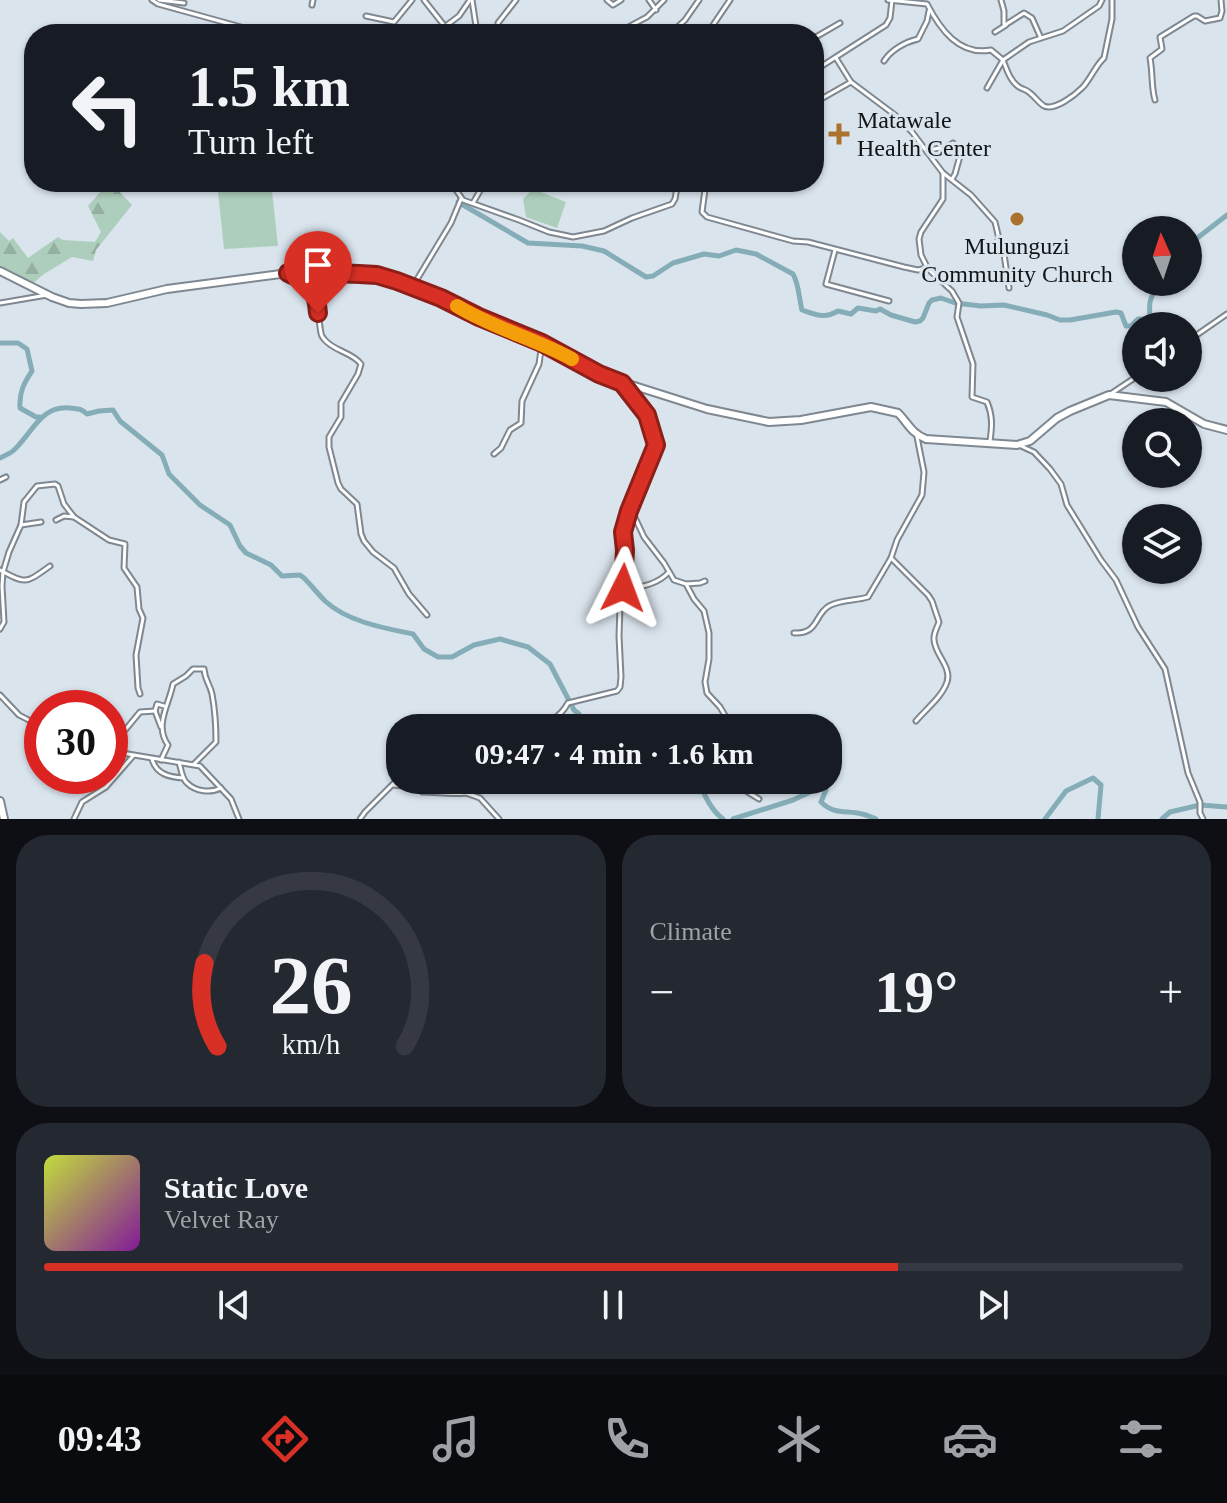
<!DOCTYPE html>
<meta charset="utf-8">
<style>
:root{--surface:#171b24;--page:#242831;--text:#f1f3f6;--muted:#9ea1a6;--line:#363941;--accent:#d93025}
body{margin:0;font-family:"Times New Roman",serif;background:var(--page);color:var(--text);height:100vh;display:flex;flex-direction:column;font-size:30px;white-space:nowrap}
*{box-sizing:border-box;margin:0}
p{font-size:26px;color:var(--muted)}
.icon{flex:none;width:44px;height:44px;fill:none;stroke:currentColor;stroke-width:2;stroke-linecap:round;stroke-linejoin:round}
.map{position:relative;height:819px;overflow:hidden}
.drawer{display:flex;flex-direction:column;gap:16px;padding:16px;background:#0d0f14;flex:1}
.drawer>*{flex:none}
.guide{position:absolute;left:24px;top:24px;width:800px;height:168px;border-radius:32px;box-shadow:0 2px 6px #0004;background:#171b24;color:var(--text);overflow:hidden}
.needle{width:52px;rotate:357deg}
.fabs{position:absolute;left:1122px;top:216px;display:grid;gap:16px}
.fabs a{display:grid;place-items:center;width:80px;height:80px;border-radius:50%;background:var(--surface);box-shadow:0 2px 6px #0004;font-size:40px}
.speed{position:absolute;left:24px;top:690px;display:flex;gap:16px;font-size:40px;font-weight:700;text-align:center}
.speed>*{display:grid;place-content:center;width:104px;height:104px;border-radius:50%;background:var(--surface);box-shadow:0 2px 6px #0004;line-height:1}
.speed .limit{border:12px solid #d22;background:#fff;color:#111}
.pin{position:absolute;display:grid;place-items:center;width:68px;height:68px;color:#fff;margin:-82px -34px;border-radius:50% 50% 50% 0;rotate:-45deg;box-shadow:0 0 8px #0007}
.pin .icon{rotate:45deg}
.me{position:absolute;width:88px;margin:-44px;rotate:3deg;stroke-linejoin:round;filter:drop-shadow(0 0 6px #0008)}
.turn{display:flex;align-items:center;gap:28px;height:168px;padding:0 32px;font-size:36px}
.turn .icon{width:104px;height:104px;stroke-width:2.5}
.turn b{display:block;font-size:56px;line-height:68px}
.big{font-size:60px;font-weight:800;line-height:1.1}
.drawer .tile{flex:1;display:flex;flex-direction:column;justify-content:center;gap:12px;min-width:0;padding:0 28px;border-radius:32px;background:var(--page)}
.drawer .dial{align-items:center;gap:0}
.dial svg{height:208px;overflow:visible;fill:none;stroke:var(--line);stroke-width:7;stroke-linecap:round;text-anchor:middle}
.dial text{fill:var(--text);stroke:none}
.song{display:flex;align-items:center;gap:24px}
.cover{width:96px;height:96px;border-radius:12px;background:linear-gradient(135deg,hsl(70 70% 55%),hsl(290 70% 35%))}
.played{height:8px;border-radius:4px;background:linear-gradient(90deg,var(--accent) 75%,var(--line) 75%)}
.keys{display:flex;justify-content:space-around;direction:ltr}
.heat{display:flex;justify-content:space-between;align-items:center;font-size:44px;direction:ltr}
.drawer .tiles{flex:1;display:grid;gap:16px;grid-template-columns:1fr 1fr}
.tile:last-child{grid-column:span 2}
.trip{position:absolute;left:386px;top:714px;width:456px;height:80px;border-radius:32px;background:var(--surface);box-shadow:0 2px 6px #0004;font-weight:800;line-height:80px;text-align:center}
.tabs{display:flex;height:128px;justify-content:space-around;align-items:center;background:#090b0e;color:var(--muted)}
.tabs .icon{width:56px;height:56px}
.tabs .current{color:var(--accent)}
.tabs b{font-size:36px;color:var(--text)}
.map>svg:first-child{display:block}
.forest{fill:url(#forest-firs)}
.park{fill:#aecebd}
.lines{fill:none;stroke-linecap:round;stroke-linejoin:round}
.river{stroke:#85adb8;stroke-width:5}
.street-casing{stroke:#7f8890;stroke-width:7}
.secondary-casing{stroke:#7f8890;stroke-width:10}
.street{stroke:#fff;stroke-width:3}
.secondary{stroke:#fff;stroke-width:6}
.route-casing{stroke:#8d1f18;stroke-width:20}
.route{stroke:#d93025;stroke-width:14}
.slow{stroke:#f59e0b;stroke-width:14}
.poi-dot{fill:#aa712f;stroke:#dae4ed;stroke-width:3}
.labels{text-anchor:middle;stroke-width:6;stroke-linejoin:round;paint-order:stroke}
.poi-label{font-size:24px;fill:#111517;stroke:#dae4ed;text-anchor:start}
</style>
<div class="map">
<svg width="1227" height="819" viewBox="0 0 1227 819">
<defs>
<pattern id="forest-firs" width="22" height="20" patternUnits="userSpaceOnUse" patternTransform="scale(2)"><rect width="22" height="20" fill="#aecebd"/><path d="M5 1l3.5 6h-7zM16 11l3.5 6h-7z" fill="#95b0a2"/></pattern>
</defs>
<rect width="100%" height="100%" fill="#dae4ed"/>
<!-- forest -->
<path class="forest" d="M 114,186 L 132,205 L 96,250 L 93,261 L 72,257 L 44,274 L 31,285 L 0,271 L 0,232 L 9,241 L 13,238 L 28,258 L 58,237 L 63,240 L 95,242 L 101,232 L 88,206 L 101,191 Z"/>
<!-- park -->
<g class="park">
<path d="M 217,182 L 271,182 L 278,246 L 224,249 Z"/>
<path d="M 533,189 L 566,202 L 557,228 L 526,217 L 523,199 Z"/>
</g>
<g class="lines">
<!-- river -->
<g class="river">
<path d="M 458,202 L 528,243 L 582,246 L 604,251 L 646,277 L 653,276 L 673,263 L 704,254 L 719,256 L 736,250 L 756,254 L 793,274 C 799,284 799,299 802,310 C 817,315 824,319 838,311 L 851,314 L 858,308 L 876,311 L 880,309 L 891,315 L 915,322 L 920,321 L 923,318 L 929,303 L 932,300 L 941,298 L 955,303 L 981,306 L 1004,305 L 1047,315 L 1060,320 L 1070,320 L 1116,312 L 1121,313 L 1126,326 L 1131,326 L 1138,319 L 1148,319 L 1150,315 C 1148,299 1152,294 1162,282"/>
<path d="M 1188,252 L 1196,239 L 1227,215"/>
<path d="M 0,343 L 18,343 L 27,349 L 32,371 C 24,383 19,392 20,408 L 36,417 L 40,417"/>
<path d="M 0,458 C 6,455 12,453 16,448 C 33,431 42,405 70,408 C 78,409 81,408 87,414 L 99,411 L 113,410 L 120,421 L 162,455 L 169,474 L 200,505 L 230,525 L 240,546 L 246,553 L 271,565 L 282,576 L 300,575 L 304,578 C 311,585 318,594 325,601 C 348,622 384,628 413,634 L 424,649 L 438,657 L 452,657 L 474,645 L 500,639 L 528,647 L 550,664 L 574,710 L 579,714 L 581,728"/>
<path d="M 583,780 L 584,783 L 591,786 L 598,780"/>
<path d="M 700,780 C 702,793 712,811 723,819"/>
<path d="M 733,819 L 793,800 L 821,787 L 826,790 L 821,802 C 834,815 846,810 862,814 C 867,815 871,817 876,819"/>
<path d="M 1045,819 L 1066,791 L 1093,778 L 1101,785 L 1098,819"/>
<path d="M 1162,819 L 1170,812 L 1200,805 L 1227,807"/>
</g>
<!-- street casing -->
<g class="street-casing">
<g id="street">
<path d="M 152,0 L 158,4 L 252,30"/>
<path d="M 159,0 L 184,3"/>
<path d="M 424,0 L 443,24 L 445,34"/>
<path d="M 472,0 L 476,26 L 480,34"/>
<path d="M 607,0 L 613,5 L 621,0"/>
<path d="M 649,0 L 656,10"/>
<path d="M 888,0 L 927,4 C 940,29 959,56 991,50 L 1003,60 L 1029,42 L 1063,31 L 1099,6 L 1102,0"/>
<path d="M 1001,0 L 1004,11 L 1004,24"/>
<path d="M 312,5 L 313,0"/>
<path d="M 366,16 L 394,22 L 412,0"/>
<path d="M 1005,25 L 1024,13 L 1032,18 L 1040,36"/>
<path d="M 995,32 L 1006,25"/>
<path d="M 435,34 L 459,16 L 470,0"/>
<path d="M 499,34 L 498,23 L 516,0"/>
<path d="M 615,34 L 647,17 L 664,0"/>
<path d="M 670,34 L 685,20 L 699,0"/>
<path d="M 707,34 L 730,0"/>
<path d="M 814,38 L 840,23"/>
<path d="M 1003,60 C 1007,70 1010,81 1019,87 C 1026,91 1024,88 1030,93 C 1035,97 1039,103 1044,106 C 1055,111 1075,95 1083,87 C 1091,78 1096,65 1104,58 L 1112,19 L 1112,0"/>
<path d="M 884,61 C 891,50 905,42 918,39 L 927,21 L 929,11"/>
<path d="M 814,71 L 886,25 L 890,18 L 892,0"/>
<path d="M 851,82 L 895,115 L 912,132 L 943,173 L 971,195 L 995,222 L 999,239 L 993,248 L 1002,251 L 1004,254 L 1009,288"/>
<path d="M 987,88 L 1003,60"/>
<path d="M 1155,100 C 1151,87 1153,73 1150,58 L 1162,49 L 1160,37 L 1194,16 L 1197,16 L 1205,21 L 1220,18 L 1222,11 L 1221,0"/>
<path d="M 814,103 L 851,82 L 836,58"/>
<path d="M 927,152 C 936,146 944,150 953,143"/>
<path d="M 943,173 L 943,199 L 921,232 L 919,239 L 921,255 L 928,269 L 952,291 L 959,303 L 957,317 L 973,364 L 972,397 L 987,402 C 993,416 992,427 990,441"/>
<path d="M 952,179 L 955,174 L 960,156"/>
<path d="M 454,182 L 454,187 L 463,200 L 519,220 L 549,232 L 573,237 L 604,231 L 632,218 L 672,204 L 675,199 L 678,182"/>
<path d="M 706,182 L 702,212 L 707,217 L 793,241 L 808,242 L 904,267 L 918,270 L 926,268"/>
<path d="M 473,203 L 485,182"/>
<path d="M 835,250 L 826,284 L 889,301"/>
<path d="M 292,274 C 322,290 315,297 320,327 C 321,332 320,335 324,339 C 333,351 352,352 361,364 L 358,374 L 341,403 L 341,417 L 329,437 L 329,447 L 338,483 L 341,489 L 357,504 L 361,534 L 364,541 L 373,552 L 394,568 L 409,594 L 427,615"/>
<path d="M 413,286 L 451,223 L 461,199"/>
<path d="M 0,303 L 47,295"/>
<path d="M 1188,341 L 1227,314"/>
<path d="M 1112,393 L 1136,377"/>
<path d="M 1021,446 L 1034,452 L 1050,469 L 1061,484 L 1067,505 L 1101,560 L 1116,580 L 1138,627 L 1165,669 L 1188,773 L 1200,802 L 1200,813 L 1203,819"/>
<path d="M 494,454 L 501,448 L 510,430 L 521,423 L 522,401 L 539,364 L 542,343"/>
<path d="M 0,480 L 6,477"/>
<path d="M 630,507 L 644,537 L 664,563 L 674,580 L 686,584 L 694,599 L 704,611 L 709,633 L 709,659 L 705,682 L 707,693 L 720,707 L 726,717 L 728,728"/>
<path d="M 56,520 L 64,516 L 74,517"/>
<path d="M 21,525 L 41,522"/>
<path d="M 891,558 L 928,595 L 932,601 L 939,622 C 937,628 933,634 934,640 C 935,655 952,667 947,682 C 942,697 926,709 916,721"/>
<path d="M 0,570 C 27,585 26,583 50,566"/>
<path d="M 686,584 L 700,583 L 705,581"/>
<path d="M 623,588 C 640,588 657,585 669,572"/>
<path d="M 0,629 L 4,622 L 2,586 L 3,572 L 9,552 L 21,525 L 24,502 L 37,486 L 55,484 L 58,486 L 64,504 L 74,517 L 109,540 L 125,544 L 124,568 L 137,587 L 139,609 L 143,618 L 136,655 L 138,688 L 140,694"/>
<path d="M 794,633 C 819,634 814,615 829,606 C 841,599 856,601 868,597 L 891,558 L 897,540 L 922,495 L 924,472 L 917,437"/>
<path d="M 0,695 L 19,715 L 42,727"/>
<path d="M 161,727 L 155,711 L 157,704 L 164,706"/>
<path d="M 530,728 C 547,724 560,718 568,703 L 617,691 L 620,687 L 621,677 L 619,636 L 620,606 L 625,563 L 623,532 L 628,513 L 656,445 L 647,415 L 622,383"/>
<path d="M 110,744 L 126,729 L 140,712 L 155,711"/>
<path d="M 110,751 L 200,766 L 231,799 L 239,819"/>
<path d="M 152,759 C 156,774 169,777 183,778"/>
<path d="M 161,760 L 168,745 C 154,725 169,705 173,684 L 186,676 L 193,669 L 204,669 C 205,681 210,684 212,694 C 215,710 216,727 216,742 L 194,764"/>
<path d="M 179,762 C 181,769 182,779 187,783 C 196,792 211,793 221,788"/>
<path d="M 740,780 L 746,791 L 759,799"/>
<path d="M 393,785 L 417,787 L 422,792 C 437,792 451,795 466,793 L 471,786 L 480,780"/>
<path d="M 466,793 L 480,798 L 499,819"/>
<path d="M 74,819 L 82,802 L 106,787 L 133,756"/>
<path d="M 360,819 L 365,812 L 400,777"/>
</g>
</g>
<!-- secondary casing -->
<g class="secondary-casing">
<g id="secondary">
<path d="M 0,271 L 52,297 L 69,303 L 81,304 L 107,303 L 167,289 L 296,272 L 377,275 L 397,281 L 441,298 L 479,317 L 545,345 L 603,376 L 707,409 L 769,422 L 801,420 L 871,407 L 898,413 C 908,423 911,433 926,439 L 1017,445 L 1030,441 L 1057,418 L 1070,411 L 1109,395 L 1166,402 L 1204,424 L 1227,430"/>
<path d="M 0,801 L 4,819"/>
</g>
</g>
<!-- street -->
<use href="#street" class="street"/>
<!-- secondary -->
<use href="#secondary" class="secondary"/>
</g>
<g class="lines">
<!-- route casing -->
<g class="route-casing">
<path id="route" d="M 318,313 C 316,288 312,283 288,273 L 305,272 L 359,274 L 377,275 L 397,281 L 441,298 L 479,317 L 542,343 L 599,374 L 622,383 L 647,415 L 656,445 L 629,511 L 623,532 L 625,550 L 623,588"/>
</g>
<!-- route -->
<use href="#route" class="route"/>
<!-- slow -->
<path class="slow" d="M 457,306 C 493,328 535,339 572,359"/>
</g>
<!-- markers -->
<g class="poi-dot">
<path d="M835 122h8v8h8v8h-8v8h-8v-8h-8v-8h8z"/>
<circle cx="1017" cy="219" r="8"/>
</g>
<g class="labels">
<!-- poi labels -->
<g class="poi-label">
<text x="857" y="128">Matawale<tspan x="857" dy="28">Health Center</tspan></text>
<text x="1017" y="254" text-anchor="middle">Mulunguzi<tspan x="1017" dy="28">Community Church</tspan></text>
</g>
</g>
</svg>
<div class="fabs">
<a><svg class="needle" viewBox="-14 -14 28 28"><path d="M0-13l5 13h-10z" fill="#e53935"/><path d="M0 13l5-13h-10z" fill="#9ea1a6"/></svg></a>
<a><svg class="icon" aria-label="sound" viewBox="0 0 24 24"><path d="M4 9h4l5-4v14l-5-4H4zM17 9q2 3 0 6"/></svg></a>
<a><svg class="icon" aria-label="search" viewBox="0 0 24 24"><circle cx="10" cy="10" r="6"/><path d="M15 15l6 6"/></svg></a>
<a><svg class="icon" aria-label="layers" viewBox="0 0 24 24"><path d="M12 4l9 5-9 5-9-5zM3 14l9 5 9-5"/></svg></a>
</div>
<div class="speed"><div class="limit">30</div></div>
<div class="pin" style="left:318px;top:313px;background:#d93025"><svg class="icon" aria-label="arrive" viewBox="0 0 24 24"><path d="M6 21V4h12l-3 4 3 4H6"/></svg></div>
<svg class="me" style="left:623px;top:588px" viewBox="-20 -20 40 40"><path d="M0-17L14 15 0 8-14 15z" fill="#d93025" stroke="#fff" stroke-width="4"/></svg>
<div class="trip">09:47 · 4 min · 1.6 km</div>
<div class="guide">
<div class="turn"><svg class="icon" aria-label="left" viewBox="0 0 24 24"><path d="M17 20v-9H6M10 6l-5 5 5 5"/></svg><div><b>1.5 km</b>Turn left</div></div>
</div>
</div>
<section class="drawer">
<div class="tiles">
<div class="tile dial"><svg viewBox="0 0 100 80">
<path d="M14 69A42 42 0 1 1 86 69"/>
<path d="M14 69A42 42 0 0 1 9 37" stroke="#d93025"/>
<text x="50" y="56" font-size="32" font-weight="700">26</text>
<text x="50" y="72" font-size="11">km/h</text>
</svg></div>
<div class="tile"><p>Climate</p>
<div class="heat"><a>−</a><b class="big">19°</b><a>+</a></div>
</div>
<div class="tile">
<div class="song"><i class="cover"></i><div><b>Static Love</b><p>Velvet Ray</p></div></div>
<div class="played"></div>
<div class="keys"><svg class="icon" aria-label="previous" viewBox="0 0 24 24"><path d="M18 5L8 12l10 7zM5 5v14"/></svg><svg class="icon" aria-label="pause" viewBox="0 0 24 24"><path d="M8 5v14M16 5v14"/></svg><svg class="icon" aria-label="next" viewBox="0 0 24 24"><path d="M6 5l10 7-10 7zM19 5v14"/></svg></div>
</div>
</div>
</section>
<nav class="tabs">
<b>09:43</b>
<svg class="icon current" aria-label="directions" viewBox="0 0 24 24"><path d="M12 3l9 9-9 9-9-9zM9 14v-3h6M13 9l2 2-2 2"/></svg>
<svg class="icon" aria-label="music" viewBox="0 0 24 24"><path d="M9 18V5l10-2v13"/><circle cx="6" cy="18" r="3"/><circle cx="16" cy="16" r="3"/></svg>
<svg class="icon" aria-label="phone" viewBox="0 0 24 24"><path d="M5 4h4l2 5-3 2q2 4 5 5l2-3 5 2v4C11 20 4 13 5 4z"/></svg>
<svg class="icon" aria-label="climate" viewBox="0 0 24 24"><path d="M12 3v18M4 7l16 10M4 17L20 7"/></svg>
<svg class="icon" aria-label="car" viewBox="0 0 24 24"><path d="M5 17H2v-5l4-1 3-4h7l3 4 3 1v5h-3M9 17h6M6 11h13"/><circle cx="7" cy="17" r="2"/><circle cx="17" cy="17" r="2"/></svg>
<svg class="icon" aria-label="filters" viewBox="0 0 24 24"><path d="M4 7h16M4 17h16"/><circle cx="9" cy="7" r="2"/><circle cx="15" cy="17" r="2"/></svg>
</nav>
